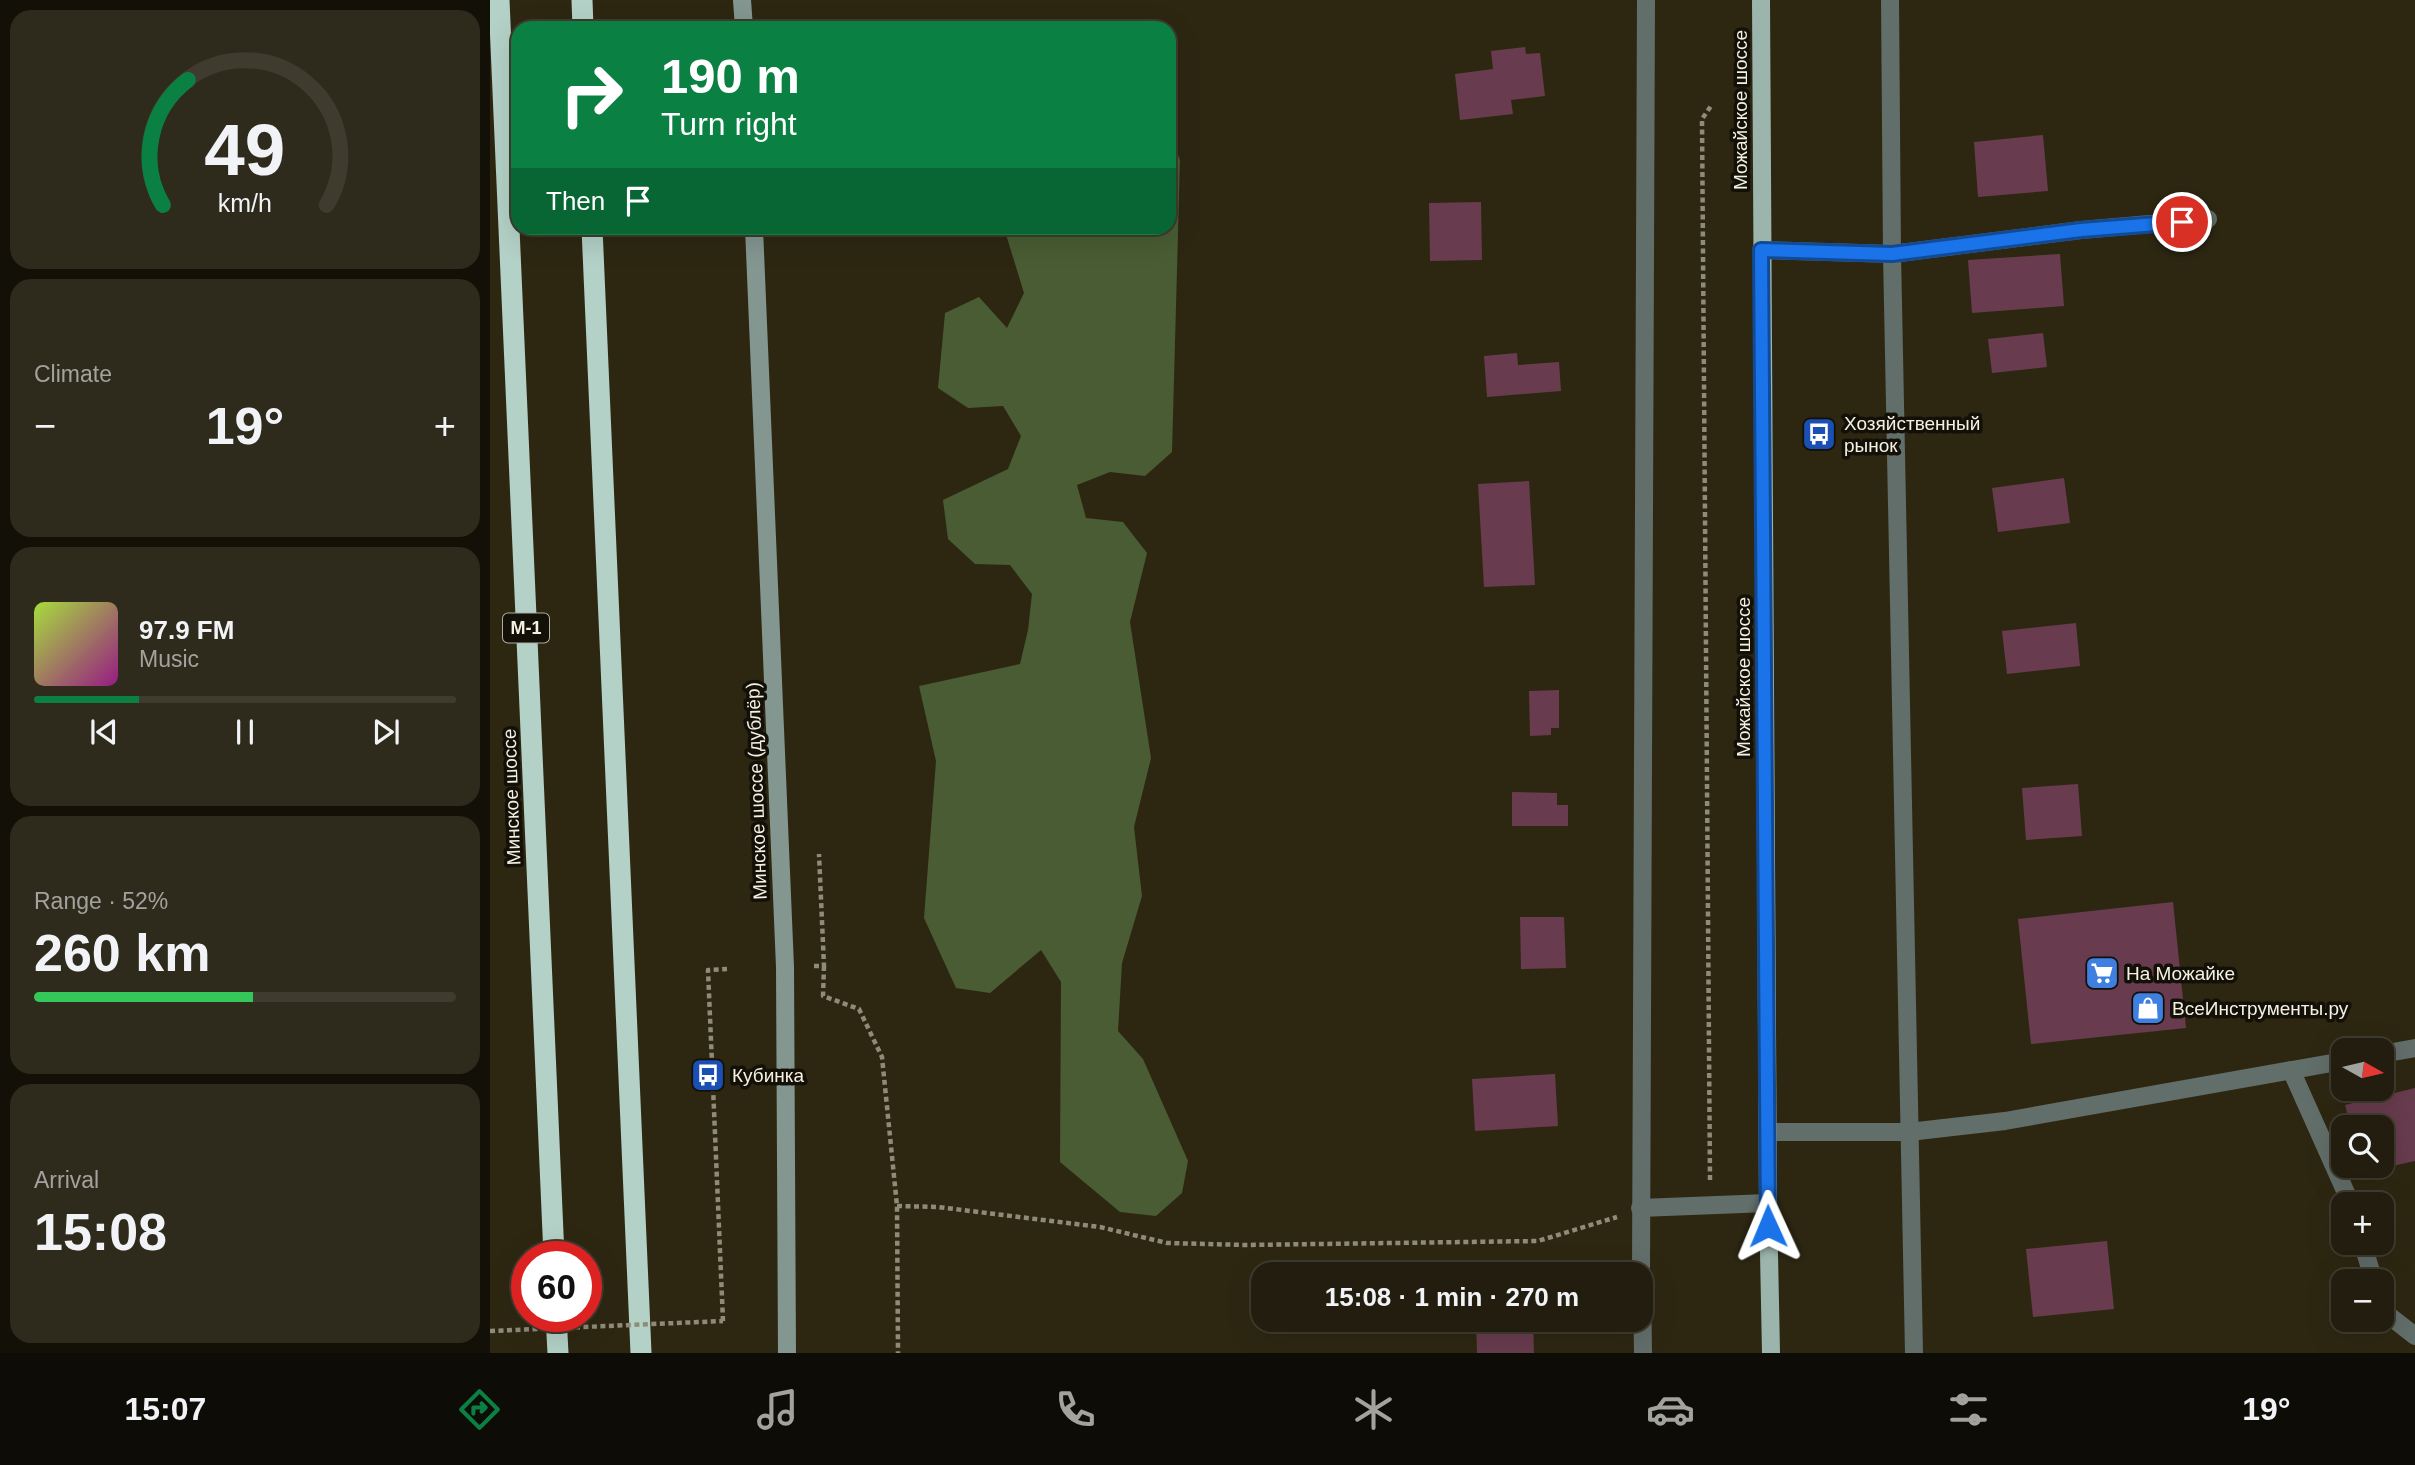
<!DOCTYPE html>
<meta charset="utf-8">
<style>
:root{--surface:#221d0e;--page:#2e2a1c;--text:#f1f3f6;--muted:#a2a29e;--line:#3f3b2e;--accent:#0b8043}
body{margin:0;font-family:Helvetica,sans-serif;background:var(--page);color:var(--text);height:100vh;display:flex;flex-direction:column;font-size:26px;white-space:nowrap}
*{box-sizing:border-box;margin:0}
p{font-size:23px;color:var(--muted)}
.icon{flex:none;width:38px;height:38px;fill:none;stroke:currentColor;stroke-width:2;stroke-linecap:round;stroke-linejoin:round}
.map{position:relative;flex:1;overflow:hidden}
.drawer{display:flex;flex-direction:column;gap:10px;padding:10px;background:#131008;width:490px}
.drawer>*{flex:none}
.banner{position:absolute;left:21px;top:21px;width:665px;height:214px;border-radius:21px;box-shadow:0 7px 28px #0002,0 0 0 2px var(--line);background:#0b8043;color:#fff;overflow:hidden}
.needle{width:46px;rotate:98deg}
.fabs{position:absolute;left:1841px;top:1038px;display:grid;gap:14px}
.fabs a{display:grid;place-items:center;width:63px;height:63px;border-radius:14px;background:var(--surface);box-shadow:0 7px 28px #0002,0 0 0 2px var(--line);font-size:35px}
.speed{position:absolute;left:21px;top:1241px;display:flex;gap:14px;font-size:35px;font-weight:700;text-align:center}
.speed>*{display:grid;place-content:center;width:91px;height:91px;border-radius:50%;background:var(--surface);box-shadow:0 7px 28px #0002,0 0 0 2px var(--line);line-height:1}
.speed .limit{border:10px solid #d22;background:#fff;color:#111}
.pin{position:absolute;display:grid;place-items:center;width:60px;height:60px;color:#fff;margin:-30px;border:4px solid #fff;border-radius:50%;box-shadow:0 2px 7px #0007}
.me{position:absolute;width:77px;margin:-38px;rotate:359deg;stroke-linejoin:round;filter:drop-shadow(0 0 5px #0008)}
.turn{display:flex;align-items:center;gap:24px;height:147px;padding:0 35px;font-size:32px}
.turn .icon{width:91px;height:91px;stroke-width:2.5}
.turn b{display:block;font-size:49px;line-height:60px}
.then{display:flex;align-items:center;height:66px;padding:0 35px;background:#0003;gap:14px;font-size:26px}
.big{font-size:52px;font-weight:600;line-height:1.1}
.drawer .card{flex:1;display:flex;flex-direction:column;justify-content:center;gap:10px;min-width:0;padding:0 24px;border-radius:21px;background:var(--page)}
.drawer .dial{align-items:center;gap:0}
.dial svg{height:182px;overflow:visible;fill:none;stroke:var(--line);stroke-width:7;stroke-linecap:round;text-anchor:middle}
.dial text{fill:var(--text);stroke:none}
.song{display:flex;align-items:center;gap:21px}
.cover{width:84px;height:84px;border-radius:10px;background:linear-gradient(135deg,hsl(80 70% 55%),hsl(310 70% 35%))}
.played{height:7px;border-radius:4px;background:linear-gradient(90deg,var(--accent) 25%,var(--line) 25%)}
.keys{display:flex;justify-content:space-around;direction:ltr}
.heat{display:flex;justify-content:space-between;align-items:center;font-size:38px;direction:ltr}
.charge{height:10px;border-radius:5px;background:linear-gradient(90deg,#34c759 52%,var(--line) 0)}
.trip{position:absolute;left:761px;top:1262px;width:402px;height:70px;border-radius:21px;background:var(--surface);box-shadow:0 7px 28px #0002,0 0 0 2px var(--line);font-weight:600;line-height:70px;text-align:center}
.tabs{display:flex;height:112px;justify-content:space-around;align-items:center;background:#0e0c06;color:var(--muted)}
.tabs .icon{width:49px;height:49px}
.tabs .active{color:var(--accent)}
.tabs b{font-size:32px;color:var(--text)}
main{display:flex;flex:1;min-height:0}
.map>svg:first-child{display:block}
.forest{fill:#495c33}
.building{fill:#683c4e}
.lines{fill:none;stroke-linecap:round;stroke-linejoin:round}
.path{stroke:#908b79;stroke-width:4.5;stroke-dasharray:5 3.5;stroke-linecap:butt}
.lane{stroke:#626e6a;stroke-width:18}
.street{stroke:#626e6a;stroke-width:18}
.secondary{stroke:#83968f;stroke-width:18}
.primary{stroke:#9cb5ac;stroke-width:18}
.highway{stroke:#b3d1c6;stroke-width:21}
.path-bridge{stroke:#908b79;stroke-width:4.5;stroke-dasharray:5 3.5;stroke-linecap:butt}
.route-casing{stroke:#114b97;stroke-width:18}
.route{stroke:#1a73e8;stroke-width:12}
.labels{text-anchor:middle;stroke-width:7;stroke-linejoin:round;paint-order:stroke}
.shield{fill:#131008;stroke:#b0ada1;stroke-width:2}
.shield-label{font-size:18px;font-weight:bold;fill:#f4f0e3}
.street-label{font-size:19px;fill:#f4f0e3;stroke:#131008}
.poi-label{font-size:19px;fill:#f4f0e3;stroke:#131008;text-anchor:start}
</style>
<main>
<section class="drawer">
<div class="card dial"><svg viewBox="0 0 100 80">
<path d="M14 69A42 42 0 1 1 86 69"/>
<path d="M14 69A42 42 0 0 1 25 14" stroke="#0b8043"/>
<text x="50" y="56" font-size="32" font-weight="700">49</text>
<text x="50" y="72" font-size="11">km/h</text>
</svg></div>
<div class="card"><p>Climate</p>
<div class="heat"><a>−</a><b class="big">19°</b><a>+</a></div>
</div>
<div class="card">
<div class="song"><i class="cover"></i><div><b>97.9 FM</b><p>Music</p></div></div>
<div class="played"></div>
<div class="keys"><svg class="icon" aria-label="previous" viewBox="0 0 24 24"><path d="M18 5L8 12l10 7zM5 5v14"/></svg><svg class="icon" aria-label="pause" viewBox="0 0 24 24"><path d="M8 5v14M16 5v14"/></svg><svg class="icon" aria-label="next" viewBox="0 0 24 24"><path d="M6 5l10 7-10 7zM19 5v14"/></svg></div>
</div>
<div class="card"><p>Range · 52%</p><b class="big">260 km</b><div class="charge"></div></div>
<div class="card"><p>Arrival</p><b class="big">15:08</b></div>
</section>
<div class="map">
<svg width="1925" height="1353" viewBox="0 0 1925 1353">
<rect width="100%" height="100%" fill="#2d2712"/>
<!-- forest -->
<path class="forest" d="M 679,131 L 690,160 L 682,452 L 655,476 L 620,472 L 587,485 L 596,518 L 633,522 L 657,553 L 640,622 L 661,758 L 644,827 L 652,896 L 632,963 L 628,1031 L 653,1059 L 698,1161 L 692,1193 L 666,1216 L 630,1212 L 570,1162 L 571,982 L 551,950 L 500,993 L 466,988 L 434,918 L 446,761 L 429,686 L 530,664 L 538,630 L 542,594 L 520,565 L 485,564 L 458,539 L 453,500 L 518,469 L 531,436 L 513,406 L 478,408 L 448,388 L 455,313 L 489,297 L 517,328 L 534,293 L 514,228 L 679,228 Z"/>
<!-- building -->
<g class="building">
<path d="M 1035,47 L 1036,54 L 1050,53 L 1055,96 L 1021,100 L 1023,114 L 970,120 L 965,74 L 1003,69 L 1001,51 Z"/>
<path d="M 1553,135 L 1558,191 L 1488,197 L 1484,142 Z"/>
<path d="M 991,202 L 992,260 L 940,261 L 939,203 Z"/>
<path d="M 1570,254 L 1574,306 L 1482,313 L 1478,260 Z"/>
<path d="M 1553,333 L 1557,367 L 1502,373 L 1498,339 Z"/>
<path d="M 1027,353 L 1028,365 L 1069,362 L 1071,391 L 997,397 L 994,356 Z"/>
<path d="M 1574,478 L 1580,523 L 1508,532 L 1502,488 Z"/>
<path d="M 1039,481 L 1045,585 L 994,587 L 988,484 Z"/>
<path d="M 1586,623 L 1590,666 L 1517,674 L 1512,631 Z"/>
<path d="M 1069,690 L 1069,728 L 1061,728 L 1061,735 L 1040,736 L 1039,691 Z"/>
<path d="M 1588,784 L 1592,836 L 1536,840 L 1532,788 Z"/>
<path d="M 1022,792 L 1067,793 L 1067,805 L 1078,805 L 1078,826 L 1022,826 Z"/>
<path d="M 1683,902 L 1696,1028 L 1541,1044 L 1528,919 Z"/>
<path d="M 1030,917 L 1074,917 L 1076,968 L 1031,969 Z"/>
<path d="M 1065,1074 L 1068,1126 L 985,1131 L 982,1079 Z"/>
<path d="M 1925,1088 L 1925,1161 L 1871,1173 L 1870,1166 L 1892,1166 L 1892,1127 L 1861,1127 L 1855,1105 Z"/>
<path d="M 1617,1241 L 1624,1309 L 1543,1317 L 1536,1249 Z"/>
<path d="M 986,1320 L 1043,1320 L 1044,1353 L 987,1353 Z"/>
</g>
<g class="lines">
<!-- path -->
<g class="path">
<path d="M 324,966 L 334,966 L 329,854"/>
<path d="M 334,966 L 333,996 L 369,1009 L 392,1057 L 407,1206 L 408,1353"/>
<path d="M 1220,1180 L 1212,119 L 1221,106"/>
<path d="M 407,1206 L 448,1207 L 610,1227 L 677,1243 L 756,1245 L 1048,1241 L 1127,1217"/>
<path d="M 233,1321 L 218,970 L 237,969"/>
</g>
<!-- lane -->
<g class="lane">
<path d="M 1400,0 L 1402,254 L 1424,1353"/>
<path d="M 1271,250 L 1402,254 L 1591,230 L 1718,219"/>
<path d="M 1801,1070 L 1861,1204"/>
<path d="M 1150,1208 L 1278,1203"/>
<path d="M 1872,1242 L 1884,1281"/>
<path d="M 1151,1274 L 1156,0"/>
<path d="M 1152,1281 L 1153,1353"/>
<path d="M 1892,1308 L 1893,1311 L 1925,1336"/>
</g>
<!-- street -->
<g class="street">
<path d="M 1892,1054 L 1925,1048"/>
<path d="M 1278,1132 L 1419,1132 L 1515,1121 L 1853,1061"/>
</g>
<!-- secondary -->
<g class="secondary">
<path d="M 252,0 L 254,28"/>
<path d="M 264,228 L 295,967 L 297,1353"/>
</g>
<!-- primary -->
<path class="primary" d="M 1271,0 L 1278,1203 L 1281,1353"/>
<!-- highway -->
<g class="highway">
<path d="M 9,0 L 64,1256"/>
<path d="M 92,0 L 93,28"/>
<path d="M 102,228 L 151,1353"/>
<path d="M 66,1316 L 68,1353"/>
</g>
<!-- path-bridge -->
<path class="path-bridge" d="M 0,1331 L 233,1321"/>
</g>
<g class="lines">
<!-- route casing -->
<g class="route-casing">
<path id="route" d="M 1278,1226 L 1271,250 L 1402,254 L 1591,230 L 1692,222"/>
</g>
<!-- route -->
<use href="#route" class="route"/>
</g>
<!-- icons -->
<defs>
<g id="bus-square" transform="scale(1.75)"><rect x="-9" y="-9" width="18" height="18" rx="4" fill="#1a4fb4" stroke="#131008"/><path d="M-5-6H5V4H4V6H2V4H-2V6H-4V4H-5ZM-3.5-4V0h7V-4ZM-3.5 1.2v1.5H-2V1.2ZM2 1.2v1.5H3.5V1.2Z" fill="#fff"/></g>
<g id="supermarket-square" transform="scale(1.75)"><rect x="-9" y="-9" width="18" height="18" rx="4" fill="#3f7fe0" stroke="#131008"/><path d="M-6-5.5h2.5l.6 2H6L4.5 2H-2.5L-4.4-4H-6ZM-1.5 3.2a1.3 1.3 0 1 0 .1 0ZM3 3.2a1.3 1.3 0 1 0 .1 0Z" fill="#fff"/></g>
<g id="shop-square" transform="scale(1.75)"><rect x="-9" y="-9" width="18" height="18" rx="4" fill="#3f7fe0" stroke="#131008"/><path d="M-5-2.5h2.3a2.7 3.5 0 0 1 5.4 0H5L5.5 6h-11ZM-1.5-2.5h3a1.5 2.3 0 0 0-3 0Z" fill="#fff"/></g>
</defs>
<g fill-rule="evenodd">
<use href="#bus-square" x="1329" y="434"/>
<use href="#supermarket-square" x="1612" y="973"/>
<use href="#shop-square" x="1658" y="1008"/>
<use href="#bus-square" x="218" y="1075"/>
</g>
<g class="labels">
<!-- shield labels -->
<rect class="shield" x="13" y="613.5" width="46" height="29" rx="5"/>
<g class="shield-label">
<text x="36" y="634">М-1</text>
</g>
<!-- street labels -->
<g class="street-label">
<text transform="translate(1250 110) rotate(-90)" y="7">Можайское шоссе</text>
<text transform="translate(1253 677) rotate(-90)" y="7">Можайское шоссе</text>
<text transform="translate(266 791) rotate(-92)" y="7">Минское шоссе (дублёр)</text>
<text transform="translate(21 797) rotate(-92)" y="7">Минское шоссе</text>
</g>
<!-- poi labels -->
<g class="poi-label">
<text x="1354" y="430">Хозяйственный<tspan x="1354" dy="22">рынок</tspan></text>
<text x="1636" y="980">На Можайке</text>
<text x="1682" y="1015">ВсеИнструменты.ру</text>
<text x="242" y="1082">Кубинка</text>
</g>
</g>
</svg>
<div class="fabs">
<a><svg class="needle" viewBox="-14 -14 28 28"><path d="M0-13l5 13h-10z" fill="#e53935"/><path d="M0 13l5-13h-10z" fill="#a2a29e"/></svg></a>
<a><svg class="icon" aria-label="search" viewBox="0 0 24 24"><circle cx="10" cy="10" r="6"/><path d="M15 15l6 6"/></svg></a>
<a>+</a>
<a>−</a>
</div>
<div class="speed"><div class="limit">60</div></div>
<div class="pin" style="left:1692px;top:222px;background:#d93025"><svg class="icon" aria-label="arrive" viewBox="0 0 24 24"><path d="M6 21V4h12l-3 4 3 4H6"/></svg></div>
<svg class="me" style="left:1278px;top:1226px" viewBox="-20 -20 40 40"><path d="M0-17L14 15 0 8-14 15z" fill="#1a73e8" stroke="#fff" stroke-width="4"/></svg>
<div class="trip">15:08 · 1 min · 270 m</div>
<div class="banner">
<div class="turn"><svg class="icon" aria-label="right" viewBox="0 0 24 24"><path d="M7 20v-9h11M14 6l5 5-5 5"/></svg><div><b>190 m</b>Turn right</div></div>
<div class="then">Then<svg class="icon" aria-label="arrive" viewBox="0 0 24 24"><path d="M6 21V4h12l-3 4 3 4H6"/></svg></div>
</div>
</div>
</main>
<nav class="tabs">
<b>15:07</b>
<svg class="icon active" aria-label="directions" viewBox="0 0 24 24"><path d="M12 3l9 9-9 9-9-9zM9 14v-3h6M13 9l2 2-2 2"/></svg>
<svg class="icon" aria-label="music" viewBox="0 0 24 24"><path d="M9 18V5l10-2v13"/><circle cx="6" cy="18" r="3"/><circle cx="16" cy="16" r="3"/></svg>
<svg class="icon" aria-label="phone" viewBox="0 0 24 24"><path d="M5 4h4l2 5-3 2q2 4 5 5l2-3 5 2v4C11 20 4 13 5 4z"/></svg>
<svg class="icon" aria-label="climate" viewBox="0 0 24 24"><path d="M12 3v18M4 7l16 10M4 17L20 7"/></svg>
<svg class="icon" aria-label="car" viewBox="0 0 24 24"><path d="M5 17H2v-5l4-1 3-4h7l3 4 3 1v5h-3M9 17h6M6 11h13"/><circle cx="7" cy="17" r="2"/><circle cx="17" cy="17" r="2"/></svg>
<svg class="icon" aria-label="filters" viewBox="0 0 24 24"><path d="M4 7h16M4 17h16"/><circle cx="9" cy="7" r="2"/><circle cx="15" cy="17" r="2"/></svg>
<b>19°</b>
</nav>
